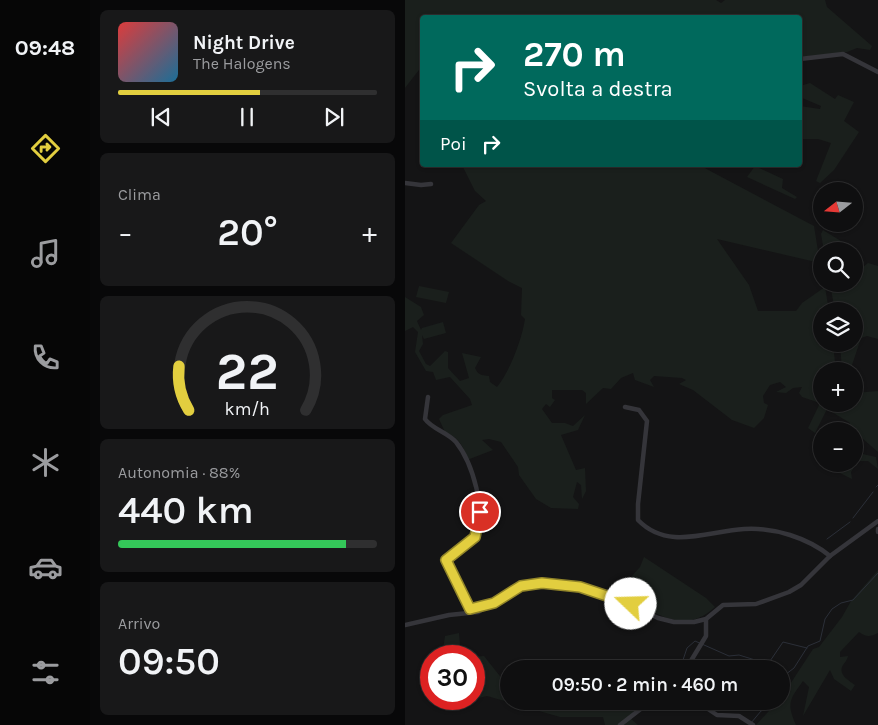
<!DOCTYPE html>
<html lang="it">
<meta charset="utf-8">
<style>
:root{--surface:#0f0f10;--page:#181819;--text:#f1f3f6;--muted:#9b9c9f;--line:#2f2f30;--accent:#e2ce3f}
body{margin:0;font-family:Karla,sans-serif;background:var(--page);color:var(--text);height:100vh;display:flex;flex-direction:column;font-size:19px;white-space:nowrap}
*{box-sizing:border-box;margin:0}
p{font-size:16px;color:var(--muted)}
.icon{flex:none;width:28px;height:28px;fill:none;stroke:currentColor;stroke-width:2;stroke-linecap:round;stroke-linejoin:round}
.map{position:relative;flex:1;overflow:hidden}
.drawer{display:flex;flex-direction:column;gap:10px;padding:10px;background:#080809;width:315px}
.drawer>*{flex:none}
.banner{position:absolute;left:15px;top:15px;width:382px;height:152px;border-radius:5px;box-shadow:0 1px 4px #0004,0 0 0 1px var(--line);background:#00695c;color:#fff;overflow:hidden}
.needle{width:32px;rotate:253deg}
.buttons{position:absolute;left:408px;top:182px;display:grid;gap:10px}
.buttons a{display:grid;place-items:center;width:50px;height:50px;border-radius:50%;background:var(--surface);box-shadow:0 1px 4px #0004,0 0 0 1px var(--line);font-size:25px}
.speed{position:absolute;left:15px;top:645px;display:flex;gap:10px;font-size:25px;font-weight:700;text-align:center}
.speed>*{display:grid;place-content:center;width:65px;height:65px;border-radius:50%;background:var(--surface);box-shadow:0 1px 4px #0004,0 0 0 1px var(--line);line-height:1}
.speed .limit{border:8px solid #d22;background:#fff;color:#111}
.pin{position:absolute;display:grid;place-items:center;width:42px;height:42px;color:#fff;margin:-21px;border:2px solid #fff;border-radius:50%;box-shadow:0 1px 5px #0007}
.me{position:absolute;width:55px;margin:-28px;rotate:291deg;stroke-linejoin:round;filter:drop-shadow(0 0 4px #0008)}
.turn{display:flex;align-items:center;gap:18px;height:105px;padding:0 20px;font-size:22px}
.turn .icon{width:65px;height:65px;stroke-width:2.5}
.turn b{display:block;font-size:35px;line-height:42px}
.then{display:flex;align-items:center;height:48px;padding:0 20px;background:#0003;gap:10px;font-size:19px}
.big{font-size:38px;font-weight:600;line-height:1.1}
.drawer .widget{flex:1;display:flex;flex-direction:column;justify-content:center;gap:8px;min-width:0;padding:0 18px;border-radius:8px;background:var(--page)}
.drawer .dial{align-items:center;gap:0}
.dial svg{height:130px;overflow:visible;fill:none;stroke:var(--line);stroke-width:7;stroke-linecap:round;text-anchor:middle}
.dial text{fill:var(--text);stroke:none}
.song{display:flex;align-items:center;gap:15px}
.cover{width:60px;height:60px;border-radius:8px;background:linear-gradient(135deg,hsl(0 70% 55%),hsl(200 70% 35%))}
.played{height:5px;border-radius:2px;background:linear-gradient(90deg,var(--accent) 55%,var(--line) 55%)}
.keys{display:flex;justify-content:space-around;direction:ltr}
.heat{display:flex;justify-content:space-between;align-items:center;font-size:28px;direction:ltr}
.charge{height:8px;border-radius:4px;background:linear-gradient(90deg,#34c759 88%,var(--line) 0)}
.trip{position:absolute;left:95px;top:660px;width:290px;height:50px;border-radius:25px;background:var(--surface);box-shadow:0 1px 4px #0004,0 0 0 1px var(--line);font-weight:600;line-height:50px;text-align:center}
main{display:flex;flex:1;min-height:0}
.tab-bar{display:flex;flex-direction:column;width:90px;justify-content:space-around;align-items:center;background:#060606;color:var(--muted)}
.tab-bar .icon{width:35px;height:35px}
.tab-bar .current{color:var(--accent)}
.tab-bar b{font-size:22px;color:var(--text)}
.map>svg:first-child{display:block}
.green{fill:#1a1f1c}
.lines{fill:none;stroke-linecap:round;stroke-linejoin:round}
.stream{stroke:#2b2f38;stroke-width:1}
.street{stroke:#35353a;stroke-width:4.5}
.route-casing{stroke:#938629;stroke-width:12}
.route{stroke:#e2ce3f;stroke-width:9}
</style>
<main>
<nav class="tab-bar">
<b>09:48</b>
<svg class="icon current" aria-label="directions" viewBox="0 0 24 24"><path d="M12 3l9 9-9 9-9-9zM9 14v-3h6M13 9l2 2-2 2"/></svg>
<svg class="icon" aria-label="music" viewBox="0 0 24 24"><path d="M9 18V5l10-2v13"/><circle cx="6" cy="18" r="3"/><circle cx="16" cy="16" r="3"/></svg>
<svg class="icon" aria-label="phone" viewBox="0 0 24 24"><path d="M5 4h4l2 5-3 2q2 4 5 5l2-3 5 2v4C11 20 4 13 5 4z"/></svg>
<svg class="icon" aria-label="climate" viewBox="0 0 24 24"><path d="M12 3v18M4 7l16 10M4 17L20 7"/></svg>
<svg class="icon" aria-label="car" viewBox="0 0 24 24"><path d="M5 17H2v-5l4-1 3-4h7l3 4 3 1v5h-3M9 17h6M6 11h13"/><circle cx="7" cy="17" r="2"/><circle cx="17" cy="17" r="2"/></svg>
<svg class="icon" aria-label="filters" viewBox="0 0 24 24"><path d="M4 7h16M4 17h16"/><circle cx="9" cy="7" r="2"/><circle cx="15" cy="17" r="2"/></svg>
</nav>
<section class="drawer">
<div class="widget">
<div class="song"><i class="cover"></i><div><b>Night Drive</b><p>The Halogens</p></div></div>
<div class="played"></div>
<div class="keys"><svg class="icon" aria-label="previous" viewBox="0 0 24 24"><path d="M18 5L8 12l10 7zM5 5v14"/></svg><svg class="icon" aria-label="pause" viewBox="0 0 24 24"><path d="M8 5v14M16 5v14"/></svg><svg class="icon" aria-label="next" viewBox="0 0 24 24"><path d="M6 5l10 7-10 7zM19 5v14"/></svg></div>
</div>
<div class="widget"><p>Clima</p>
<div class="heat"><a>−</a><b class="big">20°</b><a>+</a></div>
</div>
<div class="widget dial"><svg viewBox="0 0 100 80">
<path d="M14 69A42 42 0 1 1 86 69"/>
<path d="M14 69A42 42 0 0 1 8 42" stroke="#e2ce3f"/>
<text x="50" y="56" font-size="32" font-weight="700">22</text>
<text x="50" y="72" font-size="11">km/h</text>
</svg></div>
<div class="widget"><p>Autonomia · 88%</p><b class="big">440 km</b><div class="charge"></div></div>
<div class="widget"><p>Arrivo</p><b class="big">09:50</b></div>
</section>
<div class="map">
<svg width="473" height="725" viewBox="0 0 473 725">
<rect width="100%" height="100%" fill="#141415"/>
<!-- green -->
<g class="green">
<path d="M 0,0 L 311,0 L 316,3 L 320,0 L 420,0 L 422,7 L 467,46 L 465,50 L 452,48 L 442,52 L 395,57 L 395,18 L 18,18 L 17,66 L 0,88 Z"/>
<path d="M 405,83 L 430,99 L 433,95 L 449,102 L 439,121 L 454,132 L 429,170 L 415,183 L 411,181 L 426,143 L 413,139 L 395,139 L 395,106 L 415,109 L 416,106 L 395,97 L 395,86 Z"/>
<path d="M 59,165 L 294,165 L 409,226 L 415,263 L 312,239 L 344,285 L 353,311 L 391,311 L 397,303 L 420,287 L 424,311 L 416,311 L 416,344 L 428,344 L 431,371 L 416,371 L 416,404 L 449,404 L 449,393 L 473,391 L 473,452 L 443,426 L 445,423 L 422,409 L 410,433 L 403,428 L 415,403 L 397,397 L 394,393 L 397,387 L 388,388 L 381,393 L 371,392 L 381,387 L 375,382 L 365,385 L 358,396 L 359,403 L 363,405 L 359,418 L 349,428 L 327,420 L 288,390 L 274,384 L 281,380 L 277,378 L 249,376 L 245,380 L 249,387 L 230,380 L 228,373 L 216,378 L 206,389 L 198,388 L 181,404 L 181,393 L 177,390 L 147,390 L 147,398 L 150,400 L 145,407 L 141,404 L 137,409 L 147,423 L 160,423 L 168,426 L 180,415 L 173,430 L 156,435 L 171,470 L 180,468 L 181,491 L 177,499 L 176,485 L 172,482 L 168,497 L 174,504 L 173,509 L 146,508 L 131,499 L 114,475 L 113,467 L 96,442 L 84,439 L 77,440 L 88,450 L 62,460 C 59,446 54,438 40,432 L 34,419 L 38,415 L 67,405 L 65,399 L 45,377 L 31,380 L 28,372 L 21,371 L 10,352 L 13,332 L 8,327 L 0,331 L 0,297 L 16,307 L 19,315 L 12,321 L 16,330 L 17,328 L 38,322 L 41,333 L 19,339 L 17,335 L 18,344 L 14,351 L 21,364 L 25,366 L 40,351 L 43,352 L 43,368 L 55,381 L 64,378 L 57,353 L 76,357 L 70,368 C 73,375 76,375 84,376 L 85,382 L 92,387 C 105,371 117,339 120,319 L 116,315 L 117,288 L 103,281 L 46,243 L 74,205 L 81,201 L 70,191 L 58,167 Z"/>
<path d="M 350,166 L 378,179 L 377,188 L 392,197 L 390,199 L 342,177 Z"/>
<path d="M 418,230 L 452,251 L 459,262 L 456,265 L 457,268 L 463,263 L 473,266 L 473,339 L 462,336 L 456,338 L 445,371 L 437,371 L 435,344 L 449,344 L 449,311 L 430,311 L 425,284 L 449,284 L 449,251 L 419,251 L 416,234 Z"/>
<path d="M 14,286 L 44,292 L 41,303 L 11,297 Z"/>
<path d="M 449,452 L 471,457 L 473,469 L 463,461 L 453,461 L 446,472 L 447,479 L 429,470 L 426,465 L 449,464 Z"/>
<path d="M 239,557 L 301,598 L 310,607 C 275,639 249,607 214,598 L 221,583 L 226,585 L 227,576 L 235,567 Z"/>
<path d="M 473,570 L 473,633 C 465,637 461,637 454,632 L 435,652 L 435,657 L 443,656 C 442,661 439,663 437,667 C 434,676 445,681 450,685 L 446,691 L 429,679 L 425,670 L 398,716 L 404,687 L 398,681 C 385,699 381,703 391,725 L 351,725 L 373,701 L 376,701 L 376,698 L 408,649 L 414,647 L 437,617 L 446,601 Z"/>
<path d="M 54,633 L 56,656 L 37,656 L 40,636 Z"/>
<path d="M 79,656 L 98,680 L 104,681 L 104,701 L 244,701 L 225,718 L 233,725 L 200,725 L 198,717 L 155,717 L 82,696 L 69,699 L 69,657 Z"/>
<path d="M 266,661 L 263,669 L 166,669 L 174,664 Z"/>
</g>
<g class="lines">
<!-- stream -->
<g class="stream">
<path d="M 471,487 L 473,485"/>
<path d="M 448,518 L 468,492"/>
<path d="M 422,539 L 445,522"/>
<path d="M 275,669 L 282,648 L 290,641 L 324,656 L 334,655 L 363,664 L 378,642 L 402,648"/>
<path d="M 376,678 L 389,668 L 403,646 L 415,641 L 420,619 L 427,609 L 436,603 L 448,600 L 473,573"/>
<path d="M 346,723 L 356,711 L 366,707 L 367,701"/>
</g>
<!-- street -->
<g class="street">
<path d="M 395,59 L 438,54 L 473,72"/>
<path d="M 0,183 L 16,185 L 26,184"/>
<path d="M 23,397 L 20,419 C 27,429 42,432 51,442 C 67,462 83,513 70,537 C 65,546 51,552 42,557 L 40,563 L 65,609 L 88,603"/>
<path d="M 220,407 L 234,410 L 242,421 L 233,504 L 233,520 C 263,551 303,531 339,529 C 369,527 403,538 425,556"/>
<path d="M 473,529 L 473,532"/>
<path d="M 0,625 L 44,615 L 73,612 L 116,586 L 137,583 L 175,587 L 216,600 L 253,618 L 269,622 L 289,622 L 301,619 L 318,605 L 351,604 L 384,592 L 396,585 L 425,556 L 473,521"/>
<path d="M 281,669 L 301,636 L 301,619"/>
<path d="M 291,701 L 312,715 L 334,716 L 348,725"/>
<path d="M 215,725 L 246,701"/>
</g>
</g>
<g class="lines">
<!-- route casing -->
<g class="route-casing">
<path id="route" d="M 75,512 L 70,537 L 41,560 L 65,609 L 89,603 L 116,586 L 137,583 L 175,587 L 226,604"/>
</g>
<!-- route -->
<use href="#route" class="route"/>
</g>
</svg>
<div class="buttons">
<a><svg class="needle" viewBox="-14 -14 28 28"><path d="M0-13l5 13h-10z" fill="#e53935"/><path d="M0 13l5-13h-10z" fill="#9b9c9f"/></svg></a>
<a><svg class="icon" aria-label="search" viewBox="0 0 24 24"><circle cx="10" cy="10" r="6"/><path d="M15 15l6 6"/></svg></a>
<a><svg class="icon" aria-label="layers" viewBox="0 0 24 24"><path d="M12 4l9 5-9 5-9-5zM3 14l9 5 9-5"/></svg></a>
<a>+</a>
<a>−</a>
</div>
<div class="speed"><div class="limit">30</div></div>
<div class="pin" style="left:75px;top:512px;background:#d93025"><svg class="icon" aria-label="arrive" viewBox="0 0 24 24"><path d="M6 21V4h12l-3 4 3 4H6"/></svg></div>
<svg class="me" style="left:226px;top:604px" viewBox="-20 -20 40 40"><circle r="19" fill="#fff"/><path d="M0-13L10 11 0 6-10 11z" fill="#e2ce3f"/></svg>
<div class="trip">09:50 · 2 min · 460 m</div>
<div class="banner">
<div class="turn"><svg class="icon" aria-label="right" viewBox="0 0 24 24"><path d="M7 20v-9h11M14 6l5 5-5 5"/></svg><div><b>270 m</b>Svolta a destra</div></div>
<div class="then">Poi<svg class="icon" aria-label="right" viewBox="0 0 24 24"><path d="M7 20v-9h11M14 6l5 5-5 5"/></svg></div>
</div>
</div>
</main>
